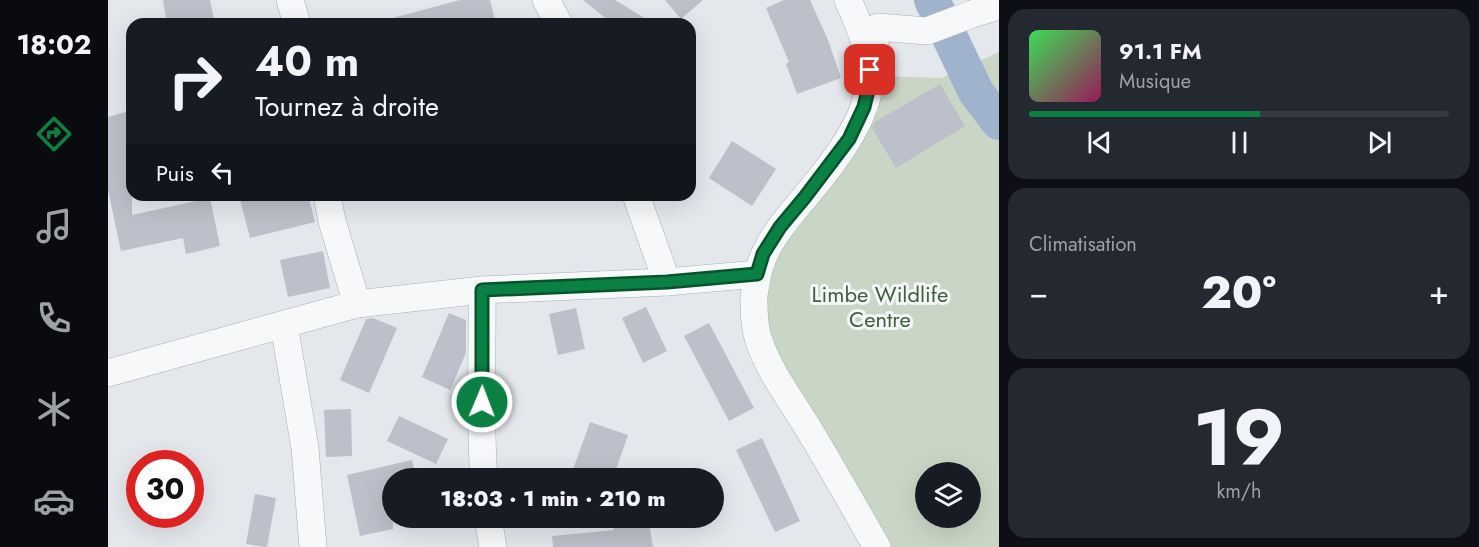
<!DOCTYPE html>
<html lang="fr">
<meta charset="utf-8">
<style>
:root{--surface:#171b24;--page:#242831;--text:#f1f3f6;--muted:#9ea1a6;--line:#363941;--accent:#0b8043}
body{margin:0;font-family:Jost,sans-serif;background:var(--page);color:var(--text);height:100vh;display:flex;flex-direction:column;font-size:22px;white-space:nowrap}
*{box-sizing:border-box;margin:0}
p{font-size:20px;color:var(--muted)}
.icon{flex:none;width:33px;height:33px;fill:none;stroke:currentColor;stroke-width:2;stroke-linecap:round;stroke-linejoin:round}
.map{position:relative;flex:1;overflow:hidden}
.sheet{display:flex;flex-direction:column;gap:9px;padding:9px;background:#0d0f14;width:480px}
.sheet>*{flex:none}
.hud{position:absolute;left:18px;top:18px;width:570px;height:183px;border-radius:18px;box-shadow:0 6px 24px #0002;background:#171b24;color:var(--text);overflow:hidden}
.buttons{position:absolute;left:807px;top:462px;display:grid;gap:12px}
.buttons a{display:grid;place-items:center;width:66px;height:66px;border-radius:50%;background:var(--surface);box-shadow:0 6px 24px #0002;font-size:30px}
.speed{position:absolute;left:18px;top:450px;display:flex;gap:12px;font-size:30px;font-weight:700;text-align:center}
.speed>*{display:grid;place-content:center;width:78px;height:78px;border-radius:50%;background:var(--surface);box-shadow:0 6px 24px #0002;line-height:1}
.speed .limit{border:9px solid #d22;background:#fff;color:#111}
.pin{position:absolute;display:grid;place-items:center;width:51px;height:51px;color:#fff;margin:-26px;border-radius:12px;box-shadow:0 3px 9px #0006}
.me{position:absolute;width:66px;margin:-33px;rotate:1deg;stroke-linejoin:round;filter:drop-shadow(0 0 4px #0008)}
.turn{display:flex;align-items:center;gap:21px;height:126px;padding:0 30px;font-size:27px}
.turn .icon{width:78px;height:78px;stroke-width:2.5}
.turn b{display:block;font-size:42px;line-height:51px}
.then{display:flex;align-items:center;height:57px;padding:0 30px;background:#0003;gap:12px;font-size:22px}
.big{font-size:45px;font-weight:800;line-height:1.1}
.sheet .card{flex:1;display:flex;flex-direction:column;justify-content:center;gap:9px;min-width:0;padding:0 21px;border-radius:18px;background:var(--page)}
.sheet .dial{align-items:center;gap:0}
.dial b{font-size:78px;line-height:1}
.song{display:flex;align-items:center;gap:18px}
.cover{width:72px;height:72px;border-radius:9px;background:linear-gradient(135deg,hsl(130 70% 55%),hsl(330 70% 35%))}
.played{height:6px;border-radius:3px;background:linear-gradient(90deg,var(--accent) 55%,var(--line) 55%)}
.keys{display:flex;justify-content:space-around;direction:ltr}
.heat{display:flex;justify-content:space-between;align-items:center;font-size:33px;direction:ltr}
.trip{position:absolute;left:274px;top:468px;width:342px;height:60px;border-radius:30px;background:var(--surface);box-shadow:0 6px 24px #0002;font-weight:800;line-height:60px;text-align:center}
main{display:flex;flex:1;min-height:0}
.menu{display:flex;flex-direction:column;width:108px;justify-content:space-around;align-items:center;background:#090b0e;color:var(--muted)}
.menu .icon{width:42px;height:42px}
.menu .selected{color:var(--accent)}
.menu b{font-size:27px;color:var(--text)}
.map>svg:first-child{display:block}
.green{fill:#c9d6c5;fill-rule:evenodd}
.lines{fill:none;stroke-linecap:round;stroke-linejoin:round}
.river{stroke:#9fb4cc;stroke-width:36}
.building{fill:#bbc0ca}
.minor-casing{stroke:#a9aeb7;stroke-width:28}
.minor{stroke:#f7f8fa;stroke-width:27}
.route-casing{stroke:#07532c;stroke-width:15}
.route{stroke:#0b8043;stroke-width:10}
.labels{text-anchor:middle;stroke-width:6;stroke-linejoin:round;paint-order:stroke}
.park-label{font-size:22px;fill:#3f6138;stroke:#f4f6f9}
</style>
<main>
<nav class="menu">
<b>18:02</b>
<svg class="icon selected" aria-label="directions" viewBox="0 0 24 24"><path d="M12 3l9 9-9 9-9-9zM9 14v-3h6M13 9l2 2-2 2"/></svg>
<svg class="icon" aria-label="music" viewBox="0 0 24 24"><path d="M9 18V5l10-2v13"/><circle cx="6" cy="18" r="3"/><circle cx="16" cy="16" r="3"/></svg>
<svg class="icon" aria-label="phone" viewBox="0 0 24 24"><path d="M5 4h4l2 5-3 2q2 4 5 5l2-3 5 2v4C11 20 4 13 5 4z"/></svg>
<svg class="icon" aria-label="climate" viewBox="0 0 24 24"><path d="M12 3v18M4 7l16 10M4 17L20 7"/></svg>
<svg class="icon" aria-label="car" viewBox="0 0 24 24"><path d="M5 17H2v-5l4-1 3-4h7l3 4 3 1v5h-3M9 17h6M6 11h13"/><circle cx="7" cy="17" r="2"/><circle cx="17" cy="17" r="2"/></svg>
</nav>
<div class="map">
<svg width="891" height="547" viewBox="0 0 891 547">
<rect width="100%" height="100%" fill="#e4e7ec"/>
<!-- green -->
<path class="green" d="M 891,52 L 891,547 L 777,547 L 653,338 L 652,277 L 773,76 L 833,78 ZM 818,472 L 862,472 L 862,518 L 818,518 Z"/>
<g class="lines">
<!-- river -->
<path class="river" d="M 824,0 L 868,92 L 891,122"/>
</g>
<!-- building -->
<g class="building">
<path d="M 55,0 L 102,0 L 107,24 L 59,24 Z"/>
<path d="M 352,0 L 382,0 L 388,24 L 281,24 L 281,19 Z"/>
<path d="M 475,0 L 507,0 L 546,24 L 505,24 Z"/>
<path d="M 557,0 L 595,0 L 573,19 Z"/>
<path d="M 676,0 L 702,0 L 720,40 L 733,78 L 689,94 L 678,64 L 681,62 L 658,8 Z"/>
<path d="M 832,84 L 857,126 L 788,168 L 764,128 L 767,122 Z"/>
<path d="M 24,110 L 24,215 L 102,198 L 112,246 L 78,254 L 75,238 L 13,251 L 0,190 L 0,117 Z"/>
<path d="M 624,141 L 668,169 L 644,206 L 601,178 Z"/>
<path d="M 131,195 L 200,195 L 207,222 L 142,238 Z"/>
<path d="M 215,251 L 222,288 L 180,297 L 172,260 Z"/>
<path d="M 538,307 L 559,351 L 535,363 L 514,318 Z"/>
<path d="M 468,308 L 477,349 L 450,355 L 441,314 Z"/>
<path d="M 341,313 L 358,320 L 358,353 L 342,390 L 314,377 Z"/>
<path d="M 265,318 L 289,328 L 261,393 L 232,380 L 258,319 Z"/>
<path d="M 601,323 L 646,408 L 621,421 L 576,336 Z"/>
<path d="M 243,409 L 244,456 L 218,457 L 216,410 Z"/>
<path d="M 291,416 L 340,439 L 328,464 L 279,441 Z"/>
<path d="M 482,422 L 520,435 L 505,478 L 462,478 Z"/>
<path d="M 654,438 L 692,521 L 667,532 L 628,450 Z"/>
<path d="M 304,460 L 308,478 L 285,478 L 285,529 L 252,536 L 239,475 Z"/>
<path d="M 147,494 L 168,498 L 159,547 L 138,544 Z"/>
<path d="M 504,518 L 540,518 L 545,547 L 445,547 L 444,536 L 506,530 Z"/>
</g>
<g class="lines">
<!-- minor casing -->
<g class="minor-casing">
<g id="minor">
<path d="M 182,0 L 189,24"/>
<path d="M 438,0 L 451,24"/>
<path d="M 740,0 C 752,26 765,58 761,87 C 755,130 714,177 687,209 C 667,233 652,254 648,284 C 647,290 645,297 646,302 C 646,313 647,328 650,338 C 661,373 685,402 703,433 C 726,471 747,509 769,547"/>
<path d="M 763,61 L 770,27 L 819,31 L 864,14 L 891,6"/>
<path d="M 219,195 L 224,221 L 249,304"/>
<path d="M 528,195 L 559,282"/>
<path d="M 374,290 C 375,353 371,416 376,478"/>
<path d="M 176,325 L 197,448 L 205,547"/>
<path d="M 0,373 L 249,304 L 374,290 L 559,282 L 649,274"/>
<path d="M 380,518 L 385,547"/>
</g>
</g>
<!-- minor -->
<use href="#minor" class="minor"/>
</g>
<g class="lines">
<!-- route casing -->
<g class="route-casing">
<path id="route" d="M 374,402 L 374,290 L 559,282 L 649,274 L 655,254 L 672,227 L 697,197 L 741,139 L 756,107 L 761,86 L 762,70"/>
</g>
<!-- route -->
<use href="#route" class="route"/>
</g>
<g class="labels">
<!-- park labels -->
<g class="park-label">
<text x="772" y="302">Limbe Wildlife<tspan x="772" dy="25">Centre</tspan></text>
</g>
</g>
</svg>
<div class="buttons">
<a><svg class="icon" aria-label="layers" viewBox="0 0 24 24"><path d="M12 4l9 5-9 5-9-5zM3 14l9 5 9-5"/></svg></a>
</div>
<div class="speed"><div class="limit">30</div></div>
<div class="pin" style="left:762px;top:70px;background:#d93025"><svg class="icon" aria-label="arrive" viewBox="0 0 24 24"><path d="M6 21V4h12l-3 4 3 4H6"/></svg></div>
<svg class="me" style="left:374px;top:402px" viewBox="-20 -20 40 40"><circle r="17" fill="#0b8043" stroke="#fff" stroke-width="3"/><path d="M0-11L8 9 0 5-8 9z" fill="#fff"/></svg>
<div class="trip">18:03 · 1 min · 210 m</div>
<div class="hud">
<div class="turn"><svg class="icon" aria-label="right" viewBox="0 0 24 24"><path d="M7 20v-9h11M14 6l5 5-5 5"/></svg><div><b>40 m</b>Tournez à droite</div></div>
<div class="then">Puis<svg class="icon" aria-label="left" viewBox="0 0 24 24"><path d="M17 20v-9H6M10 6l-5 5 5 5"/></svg></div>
</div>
</div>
<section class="sheet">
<div class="card">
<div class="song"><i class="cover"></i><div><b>91.1 FM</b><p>Musique</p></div></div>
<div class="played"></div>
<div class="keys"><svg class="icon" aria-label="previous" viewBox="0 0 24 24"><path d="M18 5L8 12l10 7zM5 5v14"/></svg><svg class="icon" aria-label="pause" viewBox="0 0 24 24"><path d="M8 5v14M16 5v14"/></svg><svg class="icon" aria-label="next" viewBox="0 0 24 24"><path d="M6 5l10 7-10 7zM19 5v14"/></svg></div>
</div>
<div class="card"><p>Climatisation</p>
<div class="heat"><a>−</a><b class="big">20°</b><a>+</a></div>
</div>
<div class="card dial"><b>19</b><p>km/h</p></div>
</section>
</main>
